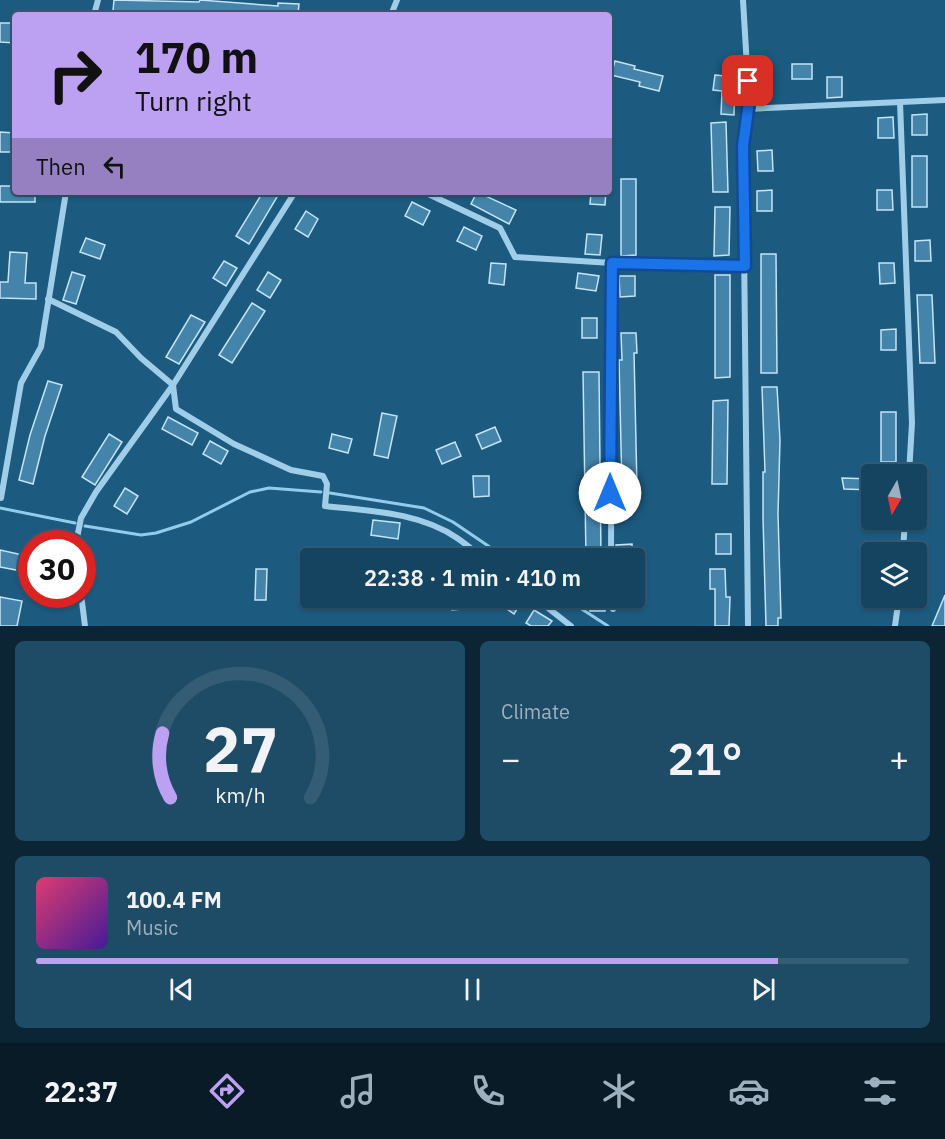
<!DOCTYPE html>
<meta charset="utf-8">
<style>
:root{--surface:#154460;--page:#1e4b66;--text:#f1f3f6;--muted:#9db0bd;--line:#345c75;--accent:#bca0f2}
body{margin:0;font-family:"IBM Plex Sans",sans-serif;background:var(--page);color:var(--text);height:100vh;display:flex;flex-direction:column;font-size:22px;white-space:nowrap}
*{box-sizing:border-box;margin:0}
p{font-size:20px;color:var(--muted)}
.icon{flex:none;width:33px;height:33px;fill:none;stroke:currentColor;stroke-width:2;stroke-linecap:round;stroke-linejoin:round}
.map{position:relative;height:626px;overflow:hidden}
.sheet{display:flex;flex-direction:column;gap:15px;padding:15px;background:#0c2535;flex:1}
.sheet>*{flex:none}
.banner{position:absolute;left:12px;top:12px;width:600px;height:183px;border-radius:6px;box-shadow:0 2px 4px #0004,0 0 0 2px var(--line);background:#bca0f2;color:#111;overflow:hidden}
.needle{width:39px;rotate:189deg}
.tools{position:absolute;left:861px;top:464px;display:grid;gap:12px}
.tools a{display:grid;place-items:center;width:66px;height:66px;border-radius:6px;background:var(--surface);box-shadow:0 2px 4px #0004,0 0 0 2px var(--line);font-size:30px}
.speed{position:absolute;left:18px;top:530px;display:flex;gap:12px;font-size:30px;font-weight:700;text-align:center}
.speed>*{display:grid;place-content:center;width:78px;height:78px;border-radius:50%;background:var(--surface);box-shadow:0 2px 4px #0004,0 0 0 2px var(--line);line-height:1}
.speed .limit{border:9px solid #d22;background:#fff;color:#111}
.pin{position:absolute;display:grid;place-items:center;width:51px;height:51px;color:#fff;margin:-26px;border-radius:12px;box-shadow:0 3px 9px #0006}
.me{position:absolute;width:66px;margin:-33px;rotate:0deg;stroke-linejoin:round;filter:drop-shadow(0 0 4px #0008)}
.turn{display:flex;align-items:center;gap:21px;height:126px;padding:0 24px;font-size:27px}
.turn .icon{width:78px;height:78px;stroke-width:2.5}
.turn b{display:block;font-size:42px;line-height:51px}
.then{display:flex;align-items:center;height:57px;padding:0 24px;background:#0003;gap:12px;font-size:22px}
.big{font-size:45px;font-weight:600;line-height:1.1}
.sheet .tile{flex:1;display:flex;flex-direction:column;justify-content:center;gap:9px;min-width:0;padding:0 21px;border-radius:9px;background:var(--page)}
.sheet .dial{align-items:center;gap:0}
.dial svg{height:156px;overflow:visible;fill:none;stroke:var(--line);stroke-width:7;stroke-linecap:round;text-anchor:middle}
.dial text{fill:var(--text);stroke:none}
.song{display:flex;align-items:center;gap:18px}
.cover{width:72px;height:72px;border-radius:9px;background:linear-gradient(135deg,hsl(340 70% 55%),hsl(260 70% 35%))}
.played{height:6px;border-radius:3px;background:linear-gradient(90deg,var(--accent) 85%,var(--line) 85%)}
.keys{display:flex;justify-content:space-around;direction:ltr}
.heat{display:flex;justify-content:space-between;align-items:center;font-size:33px;direction:ltr}
.sheet .tiles{flex:1;display:grid;gap:15px;grid-template-columns:1fr 1fr}
.tile:last-child{grid-column:span 2}
.trip{position:absolute;left:300px;top:548px;width:345px;height:60px;border-radius:6px;background:var(--surface);box-shadow:0 2px 4px #0004,0 0 0 2px var(--line);font-weight:600;line-height:60px;text-align:center}
.tabs{display:flex;height:96px;justify-content:space-around;align-items:center;background:#081b26;color:var(--muted)}
.tabs .icon{width:42px;height:42px}
.tabs .current{color:var(--accent)}
.tabs b{font-size:27px;color:var(--text)}
.map>svg:first-child{display:block}
.lines{fill:none;stroke-linecap:round;stroke-linejoin:round}
.stream{stroke:#93cceb;stroke-width:3}
.building{fill:#4484aa;stroke:#c4e4f7;stroke-width:1.5}
.street{stroke:#a0cee9;stroke-width:6}
.route-casing{stroke:#114b97;stroke-width:15}
.route{stroke:#1a73e8;stroke-width:10}
</style>
<div class="map">
<svg width="945" height="626" viewBox="0 0 945 626">
<rect width="100%" height="100%" fill="#1c5a80"/>
<g class="lines">
<!-- stream -->
<g class="stream">
<path d="M 330,493 L 424,508 L 453,522 L 506,558"/>
<path d="M 0,508 L 75,523"/>
<path d="M 85,526 L 141,535 L 156,533 L 191,522 L 250,492 L 269,488 L 321,492"/>
<path d="M 563,597 L 608,626"/>
</g>
</g>
<!-- building -->
<g class="building">
<path d="M 114,0 L 199,2 L 200,0 L 278,6 L 278,3 L 299,4 L 298,15 L 167,15 L 113,11 Z"/>
<path d="M 0,23 L 15,23 L 15,43 L 0,42 Z"/>
<path d="M 615,61 L 635,66 L 634,69 L 663,76 L 659,91 L 639,86 L 640,82 L 611,75 Z"/>
<rect x="792" y="64" width="20" height="15"/>
<path d="M 715,75 L 735,77 L 734,115 L 721,114 L 722,91 L 713,90 Z"/>
<path d="M 827,77 L 842,77 L 842,97 L 827,98 Z"/>
<path d="M 927,114 L 927,135 L 912,135 L 912,115 Z"/>
<path d="M 893,117 L 894,138 L 878,138 L 878,118 Z"/>
<path d="M 726,122 L 728,192 L 713,192 L 711,123 Z"/>
<path d="M 0,132 L 15,133 L 15,152 L 0,152 Z"/>
<path d="M 772,150 L 773,171 L 758,171 L 757,151 Z"/>
<rect x="912" y="156" width="15" height="51"/>
<path d="M 621,179 L 636,179 L 636,255 L 621,256 Z"/>
<path d="M 0,186 L 15,186 L 15,192 L 35,192 L 35,202 L 0,202 Z"/>
<path d="M 772,190 L 772,211 L 757,211 L 757,191 Z"/>
<path d="M 877,190 L 892,190 L 893,210 L 877,210 Z"/>
<path d="M 263,192 L 280,192 L 249,244 L 236,236 Z"/>
<path d="M 477,192 L 516,210 L 509,224 L 471,204 Z"/>
<path d="M 591,192 L 606,192 L 605,205 L 590,204 Z"/>
<path d="M 412,202 L 430,211 L 423,225 L 405,216 Z"/>
<path d="M 715,207 L 730,207 L 729,255 L 714,256 Z"/>
<path d="M 306,211 L 318,219 L 308,237 L 295,229 Z"/>
<path d="M 464,227 L 482,236 L 476,250 L 457,241 Z"/>
<path d="M 587,234 L 602,235 L 600,255 L 585,254 Z"/>
<path d="M 86,238 L 105,245 L 100,259 L 80,252 Z"/>
<path d="M 930,240 L 931,261 L 915,261 L 915,241 Z"/>
<path d="M 10,252 L 27,253 L 25,283 L 36,283 L 36,299 L 0,298 L 0,282 L 8,282 Z"/>
<path d="M 761,254 L 776,254 L 777,373 L 761,373 Z"/>
<path d="M 224,261 L 237,268 L 226,286 L 213,278 Z"/>
<path d="M 491,263 L 506,264 L 504,285 L 489,283 Z"/>
<path d="M 879,263 L 894,263 L 895,283 L 880,284 Z"/>
<path d="M 72,272 L 85,276 L 76,304 L 63,300 Z"/>
<path d="M 268,272 L 281,280 L 270,298 L 257,290 Z"/>
<path d="M 578,273 L 599,276 L 596,291 L 576,288 Z"/>
<path d="M 715,275 L 730,275 L 730,377 L 715,378 Z"/>
<path d="M 619,276 L 635,276 L 635,296 L 620,297 Z"/>
<path d="M 917,295 L 932,295 L 935,363 L 920,363 Z"/>
<path d="M 252,303 L 265,311 L 232,363 L 219,355 Z"/>
<path d="M 191,315 L 205,322 L 179,364 L 166,357 Z"/>
<rect x="582" y="318" width="15" height="20"/>
<path d="M 896,329 L 896,350 L 881,350 L 881,330 Z"/>
<path d="M 621,333 L 636,333 L 637,353 L 634,353 L 637,488 L 622,488 L 619,360 L 622,360 Z"/>
<path d="M 583,372 L 599,372 L 601,558 L 586,558 Z"/>
<path d="M 48,381 L 62,385 L 45,436 L 33,484 L 19,480 L 30,435 Z"/>
<path d="M 762,387 L 777,387 L 780,440 L 778,514 L 781,618 L 778,618 L 778,626 L 766,626 L 763,518 L 763,472 L 765,472 Z"/>
<path d="M 728,400 L 727,484 L 712,484 L 713,401 Z"/>
<rect x="881" y="412" width="15" height="50"/>
<path d="M 382,413 L 397,416 L 388,458 L 374,455 Z"/>
<path d="M 168,417 L 198,433 L 192,445 L 162,429 Z"/>
<path d="M 495,427 L 501,441 L 482,449 L 476,435 Z"/>
<path d="M 109,434 L 122,442 L 95,485 L 82,477 Z"/>
<path d="M 332,434 L 352,439 L 348,453 L 329,448 Z"/>
<path d="M 210,441 L 228,451 L 221,464 L 203,454 Z"/>
<path d="M 455,442 L 461,456 L 442,464 L 436,450 Z"/>
<path d="M 473,476 L 489,476 L 489,496 L 474,497 Z"/>
<path d="M 842,478 L 872,479 L 872,490 L 844,489 Z"/>
<path d="M 125,488 L 138,496 L 127,514 L 114,506 Z"/>
<rect x="880" y="519" width="15" height="12"/>
<path d="M 373,520 L 400,523 L 398,539 L 371,535 Z"/>
<rect x="716" y="534" width="15" height="20"/>
<path d="M 632,544 L 632,558 L 617,558 L 616,545 Z"/>
<path d="M 0,550 L 32,557 L 32,573 L 0,567 Z"/>
<path d="M 256,569 L 267,569 L 266,600 L 255,600 Z"/>
<path d="M 710,569 L 725,569 L 726,597 L 730,597 L 729,626 L 715,626 L 715,589 L 710,589 Z"/>
<path d="M 945,595 L 945,626 L 932,626 Z"/>
<path d="M 0,597 L 22,601 L 17,626 L 0,626 Z"/>
<path d="M 449,597 L 460,597 L 462,609 L 452,610 Z"/>
<path d="M 500,597 L 516,597 L 522,601 L 514,614 L 497,602 Z"/>
<path d="M 589,597 L 604,597 L 605,611 L 590,611 Z"/>
<path d="M 871,597 L 886,597 L 886,609 L 870,608 Z"/>
<path d="M 534,610 L 552,621 L 548,626 L 531,626 L 526,623 Z"/>
</g>
<g class="lines">
<!-- street -->
<g class="street">
<path d="M 743,0 L 749,101 L 743,146 L 748,626"/>
<path d="M 94,15 L 98,0"/>
<path d="M 391,15 L 397,0"/>
<path d="M 900,102 L 912,423 L 909,474"/>
<path d="M 748,109 L 945,100"/>
<path d="M 424,192 L 500,228 L 515,257 L 612,263 L 745,266"/>
<path d="M 48,299 L 116,332 L 141,358 L 173,385 L 176,409 L 234,444 L 291,470 L 323,476 L 327,484 L 325,506 C 369,511 419,512 457,538 C 466,544 474,551 483,558"/>
<path d="M 1,498 L 21,383 L 41,347 L 66,192"/>
<path d="M 76,543 L 81,518 L 96,492 L 173,385 L 295,192"/>
<path d="M 903,552 L 905,519"/>
<path d="M 611,558 L 612,263"/>
<path d="M 81,594 L 85,626"/>
<path d="M 534,597 L 571,626"/>
<path d="M 612,597 L 613,609"/>
<path d="M 895,626 L 899,597"/>
</g>
</g>
<g class="lines">
<!-- route casing -->
<g class="route-casing">
<path id="route" d="M 610,493 L 612,263 L 745,266 L 743,146 L 749,102 L 748,81"/>
</g>
<!-- route -->
<use href="#route" class="route"/>
</g>
</svg>
<div class="tools">
<a><svg class="needle" viewBox="-14 -14 28 28"><path d="M0-13l5 13h-10z" fill="#e53935"/><path d="M0 13l5-13h-10z" fill="#9db0bd"/></svg></a>
<a><svg class="icon" aria-label="layers" viewBox="0 0 24 24"><path d="M12 4l9 5-9 5-9-5zM3 14l9 5 9-5"/></svg></a>
</div>
<div class="speed"><div class="limit">30</div></div>
<div class="pin" style="left:748px;top:81px;background:#d93025"><svg class="icon" aria-label="arrive" viewBox="0 0 24 24"><path d="M6 21V4h12l-3 4 3 4H6"/></svg></div>
<svg class="me" style="left:610px;top:493px" viewBox="-20 -20 40 40"><circle r="19" fill="#fff"/><path d="M0-13L10 11 0 6-10 11z" fill="#1a73e8"/></svg>
<div class="trip">22:38 · 1 min · 410 m</div>
<div class="banner">
<div class="turn"><svg class="icon" aria-label="right" viewBox="0 0 24 24"><path d="M7 20v-9h11M14 6l5 5-5 5"/></svg><div><b>170 m</b>Turn right</div></div>
<div class="then">Then<svg class="icon" aria-label="left" viewBox="0 0 24 24"><path d="M17 20v-9H6M10 6l-5 5 5 5"/></svg></div>
</div>
</div>
<section class="sheet">
<div class="tiles">
<div class="tile dial"><svg viewBox="0 0 100 80">
<path d="M14 69A42 42 0 1 1 86 69"/>
<path d="M14 69A42 42 0 0 1 10 36" stroke="#bca0f2"/>
<text x="50" y="56" font-size="32" font-weight="700">27</text>
<text x="50" y="72" font-size="11">km/h</text>
</svg></div>
<div class="tile"><p>Climate</p>
<div class="heat"><a>−</a><b class="big">21°</b><a>+</a></div>
</div>
<div class="tile">
<div class="song"><i class="cover"></i><div><b>100.4 FM</b><p>Music</p></div></div>
<div class="played"></div>
<div class="keys"><svg class="icon" aria-label="previous" viewBox="0 0 24 24"><path d="M18 5L8 12l10 7zM5 5v14"/></svg><svg class="icon" aria-label="pause" viewBox="0 0 24 24"><path d="M8 5v14M16 5v14"/></svg><svg class="icon" aria-label="next" viewBox="0 0 24 24"><path d="M6 5l10 7-10 7zM19 5v14"/></svg></div>
</div>
</div>
</section>
<nav class="tabs">
<b>22:37</b>
<svg class="icon current" aria-label="directions" viewBox="0 0 24 24"><path d="M12 3l9 9-9 9-9-9zM9 14v-3h6M13 9l2 2-2 2"/></svg>
<svg class="icon" aria-label="music" viewBox="0 0 24 24"><path d="M9 18V5l10-2v13"/><circle cx="6" cy="18" r="3"/><circle cx="16" cy="16" r="3"/></svg>
<svg class="icon" aria-label="phone" viewBox="0 0 24 24"><path d="M5 4h4l2 5-3 2q2 4 5 5l2-3 5 2v4C11 20 4 13 5 4z"/></svg>
<svg class="icon" aria-label="climate" viewBox="0 0 24 24"><path d="M12 3v18M4 7l16 10M4 17L20 7"/></svg>
<svg class="icon" aria-label="car" viewBox="0 0 24 24"><path d="M5 17H2v-5l4-1 3-4h7l3 4 3 1v5h-3M9 17h6M6 11h13"/><circle cx="7" cy="17" r="2"/><circle cx="17" cy="17" r="2"/></svg>
<svg class="icon" aria-label="filters" viewBox="0 0 24 24"><path d="M4 7h16M4 17h16"/><circle cx="9" cy="7" r="2"/><circle cx="15" cy="17" r="2"/></svg>
</nav>
